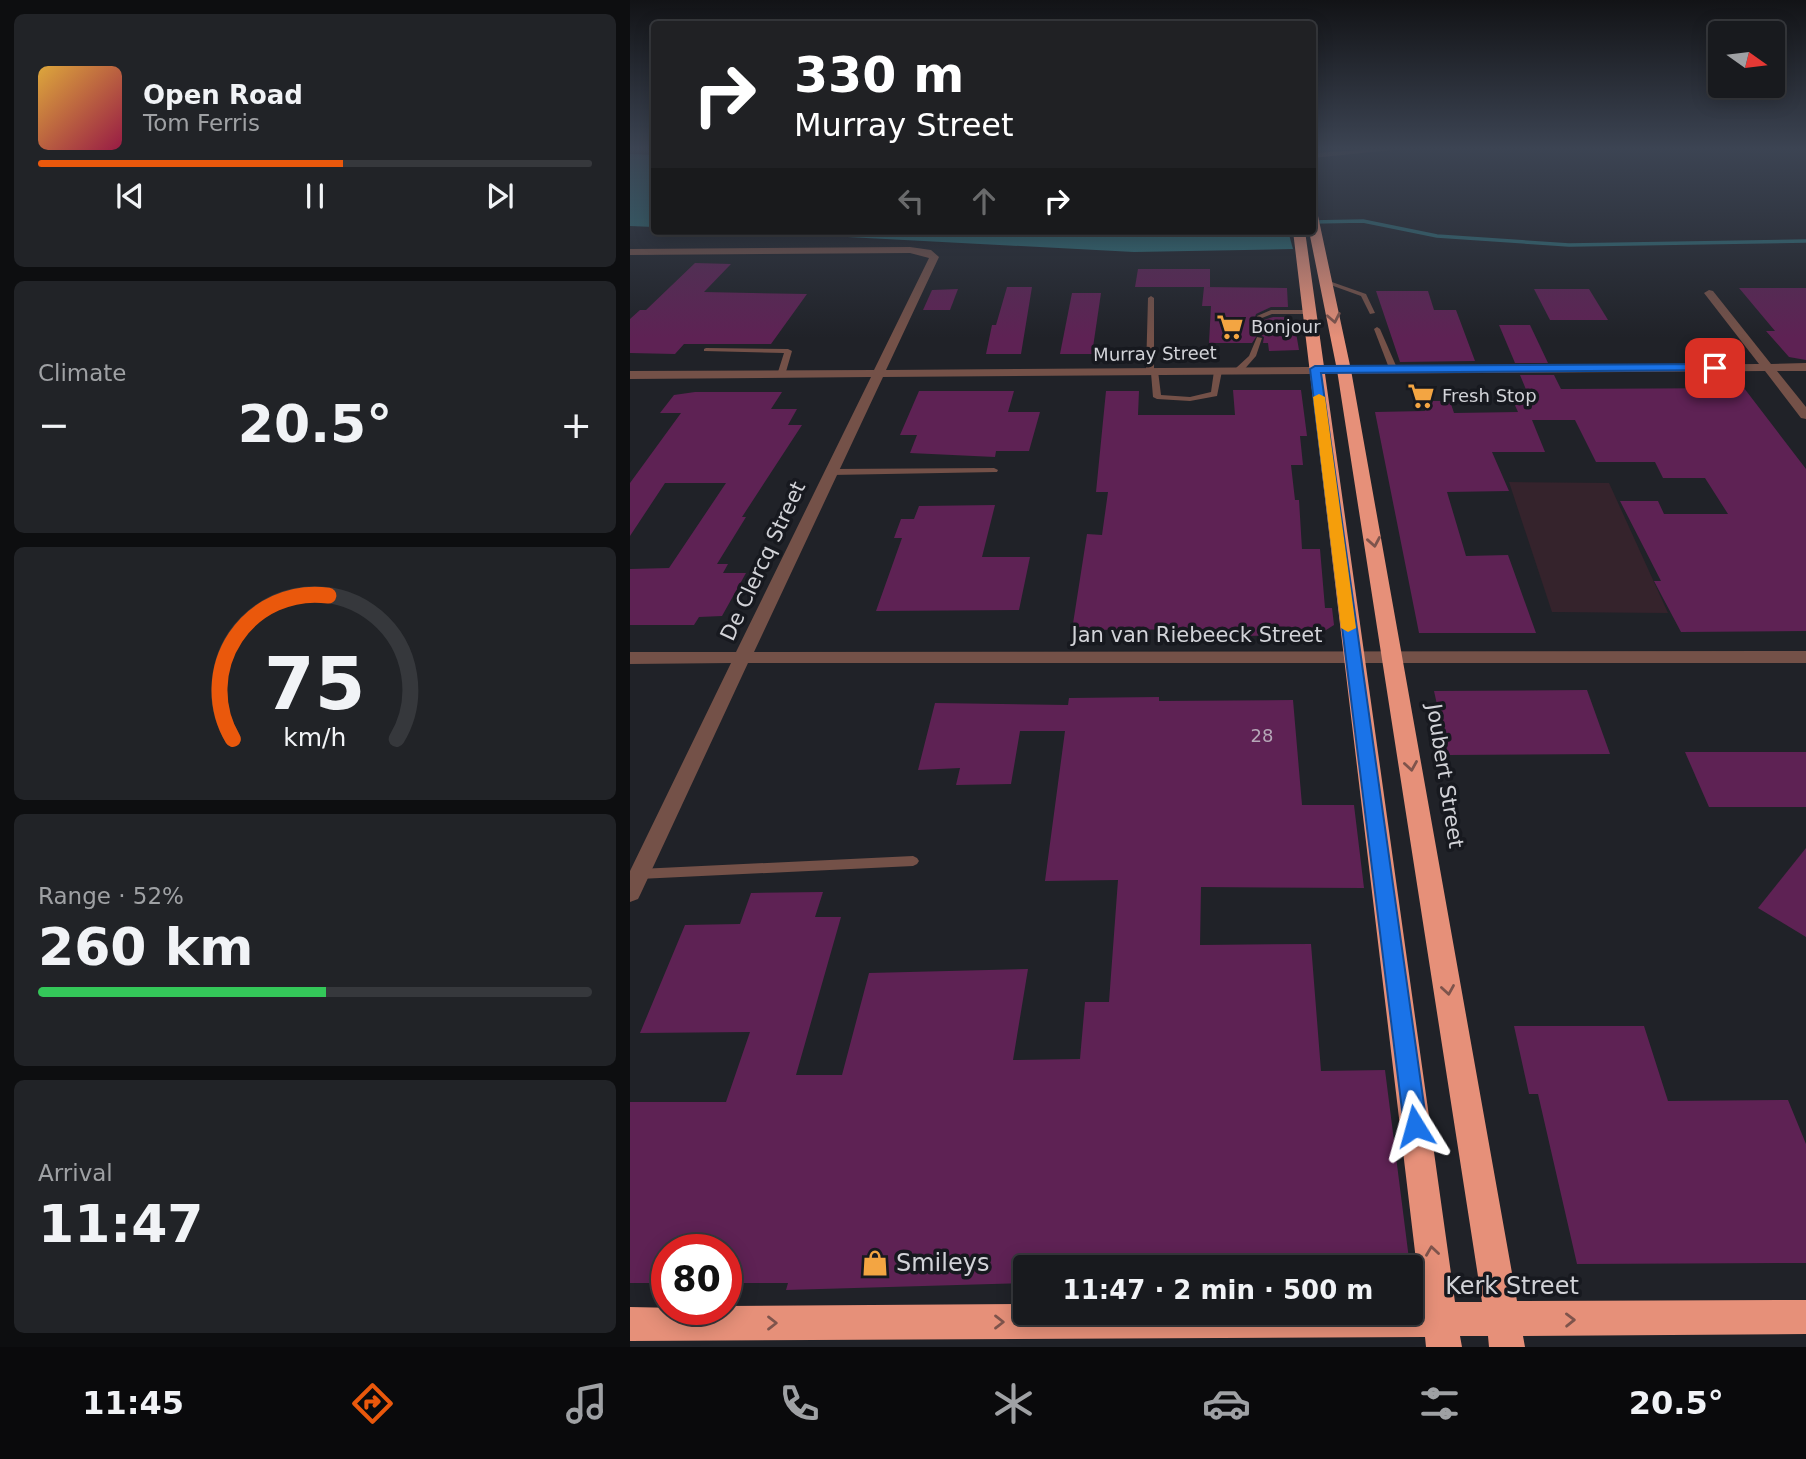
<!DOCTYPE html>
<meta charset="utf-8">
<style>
:root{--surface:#181a1e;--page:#212327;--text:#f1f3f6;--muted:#9fa1a4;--line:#36383c;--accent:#ea580c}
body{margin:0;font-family:"DejaVu Sans",sans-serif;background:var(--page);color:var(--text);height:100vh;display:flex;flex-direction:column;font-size:26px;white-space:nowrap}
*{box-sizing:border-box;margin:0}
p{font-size:23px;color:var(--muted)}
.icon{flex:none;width:38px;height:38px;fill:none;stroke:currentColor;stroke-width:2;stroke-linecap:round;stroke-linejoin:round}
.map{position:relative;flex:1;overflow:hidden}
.sheet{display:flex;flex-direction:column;gap:14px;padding:14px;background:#0d0e10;width:630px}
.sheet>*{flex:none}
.guide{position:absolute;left:21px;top:21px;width:665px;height:214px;border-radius:7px;box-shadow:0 4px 18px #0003,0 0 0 2px var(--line);background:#202124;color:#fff;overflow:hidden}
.needle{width:46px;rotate:104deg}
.tools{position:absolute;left:1078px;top:21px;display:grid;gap:14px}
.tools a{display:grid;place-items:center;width:77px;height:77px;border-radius:7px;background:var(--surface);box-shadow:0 4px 18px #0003,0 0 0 2px var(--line);font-size:35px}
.speed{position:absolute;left:21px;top:1234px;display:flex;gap:14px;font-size:35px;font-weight:700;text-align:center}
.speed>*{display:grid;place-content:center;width:91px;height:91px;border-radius:50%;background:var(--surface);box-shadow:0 4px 18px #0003,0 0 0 2px var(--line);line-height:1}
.speed .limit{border:10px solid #d22;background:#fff;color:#111}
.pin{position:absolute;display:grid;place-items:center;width:60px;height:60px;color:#fff;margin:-30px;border-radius:14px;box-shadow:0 4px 10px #0006}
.me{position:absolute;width:77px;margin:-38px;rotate:352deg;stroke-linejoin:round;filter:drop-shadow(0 0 5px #0008)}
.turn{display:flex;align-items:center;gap:24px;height:147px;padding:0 28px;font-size:32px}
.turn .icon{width:91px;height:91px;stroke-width:2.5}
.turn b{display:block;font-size:49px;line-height:60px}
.lanes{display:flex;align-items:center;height:66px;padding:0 28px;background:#0003;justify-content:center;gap:35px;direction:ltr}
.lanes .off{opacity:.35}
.big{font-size:52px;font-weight:600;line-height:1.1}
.sheet .widget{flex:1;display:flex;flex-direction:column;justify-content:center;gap:10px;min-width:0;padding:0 24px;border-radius:10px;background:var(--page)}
.sheet .dial{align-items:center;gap:0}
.dial svg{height:182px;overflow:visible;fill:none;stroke:var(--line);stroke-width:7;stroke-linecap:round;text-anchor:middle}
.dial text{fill:var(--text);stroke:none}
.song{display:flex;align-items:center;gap:21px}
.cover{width:84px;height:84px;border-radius:10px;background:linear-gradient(135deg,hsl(40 70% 55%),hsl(340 70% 35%))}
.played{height:7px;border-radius:4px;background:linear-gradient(90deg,var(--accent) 55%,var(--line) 55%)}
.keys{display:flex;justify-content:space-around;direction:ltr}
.heat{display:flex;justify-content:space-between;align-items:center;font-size:38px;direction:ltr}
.charge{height:10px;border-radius:5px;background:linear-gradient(90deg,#34c759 52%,var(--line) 0)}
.trip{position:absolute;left:383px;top:1255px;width:410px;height:70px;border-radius:7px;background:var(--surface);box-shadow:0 4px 18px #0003,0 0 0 2px var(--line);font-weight:600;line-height:70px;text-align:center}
.dock{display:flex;height:112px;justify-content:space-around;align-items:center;background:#0a0a0c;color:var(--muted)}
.dock .icon{width:49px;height:49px}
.dock .on{color:var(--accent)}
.dock b{font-size:32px;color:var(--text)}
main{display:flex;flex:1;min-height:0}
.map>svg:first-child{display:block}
.medical{fill:#35232c}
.water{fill:#2e6e76}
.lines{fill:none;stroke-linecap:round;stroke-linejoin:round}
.stream{stroke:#2e6e76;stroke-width:3.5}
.building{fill:#5e2254}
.lane{fill:#745148;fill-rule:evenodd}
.street{fill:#745148;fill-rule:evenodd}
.highway{fill:#e69079;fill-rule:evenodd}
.oneway{stroke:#7e544c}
.route{fill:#1a73e8;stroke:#114b97;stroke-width:2}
.slow{fill:#f59e0b}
.labels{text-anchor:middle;stroke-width:7;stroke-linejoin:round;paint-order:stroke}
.far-poi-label{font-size:18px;fill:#d2d3d8;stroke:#17191f;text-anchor:start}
.far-street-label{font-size:18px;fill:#d2d3d8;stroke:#17191f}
.number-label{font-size:18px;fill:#b5a7b7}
.street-label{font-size:21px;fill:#d2d3d8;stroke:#17191f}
.near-poi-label{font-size:24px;fill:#d2d3d8;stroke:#17191f;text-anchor:start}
.near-street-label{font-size:24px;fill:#d2d3d8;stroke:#17191f}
</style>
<main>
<section class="sheet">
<div class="widget">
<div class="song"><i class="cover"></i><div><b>Open Road</b><p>Tom Ferris</p></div></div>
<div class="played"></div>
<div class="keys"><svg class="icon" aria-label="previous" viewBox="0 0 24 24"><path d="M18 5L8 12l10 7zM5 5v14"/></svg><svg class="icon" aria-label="pause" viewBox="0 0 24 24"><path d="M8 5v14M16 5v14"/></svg><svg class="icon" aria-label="next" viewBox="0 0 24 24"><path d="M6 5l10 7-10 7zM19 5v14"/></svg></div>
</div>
<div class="widget"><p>Climate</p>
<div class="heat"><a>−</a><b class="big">20.5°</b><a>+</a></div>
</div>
<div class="widget dial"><svg viewBox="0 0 100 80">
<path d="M14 69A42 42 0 1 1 86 69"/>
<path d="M14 69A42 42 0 0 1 56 6" stroke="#ea580c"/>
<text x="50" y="56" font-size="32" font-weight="700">75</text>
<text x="50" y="72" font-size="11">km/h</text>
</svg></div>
<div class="widget"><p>Range · 52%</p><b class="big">260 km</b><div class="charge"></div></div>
<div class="widget"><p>Arrival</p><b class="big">11:47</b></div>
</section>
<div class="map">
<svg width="1176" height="1347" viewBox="0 0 1176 1347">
<rect width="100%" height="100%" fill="#202228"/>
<!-- medical -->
<path class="medical" d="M 879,482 L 979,483 L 1038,613 L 922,612 Z"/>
<!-- water -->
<g class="water">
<path d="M 0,154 L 24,155 L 24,227 L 0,226 Z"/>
<path d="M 104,231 L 658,231 L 663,249 L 504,252 Z"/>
</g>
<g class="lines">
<!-- stream -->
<path class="stream" d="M 682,222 L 733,221 L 807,236 L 939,245 L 1176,241"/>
</g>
<!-- building -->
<g class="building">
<path d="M 65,263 L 101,264 L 74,292 L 177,294 L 141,344 L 54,344 L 45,354 L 0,353 L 0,319 L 10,310 L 16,310 Z"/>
<path d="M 508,269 L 580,269 L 580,287 L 505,287 Z"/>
<path d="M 377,287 L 402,287 L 391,354 L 356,354 L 362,325 L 366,325 Z"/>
<path d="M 574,287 L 657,288 L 658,307 L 641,307 L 626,314 L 623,324 L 630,327 L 634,320 L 643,317 L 658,317 L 658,321 L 664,321 L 669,350 L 639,351 L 638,343 L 633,343 L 634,337 L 628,334 L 622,343 L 579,343 L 581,306 L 572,306 Z"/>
<path d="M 1109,288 L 1176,288 L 1176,360 L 1159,357 L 1136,331 L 1145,331 Z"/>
<path d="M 328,289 L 320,310 L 293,310 L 302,290 Z"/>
<path d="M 904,289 L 959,289 L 978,320 L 920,320 Z"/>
<path d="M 746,291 L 798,291 L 804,310 L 826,310 L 845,361 L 770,362 Z"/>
<path d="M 442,293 L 471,293 L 462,354 L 430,354 Z"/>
<path d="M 869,325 L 900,325 L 918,363 L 885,363 Z"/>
<path d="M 890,375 L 924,375 L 931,389 L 1114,388 L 1176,469 L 1176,631 L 1051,632 L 1024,581 L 1031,581 L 990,501 L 1028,501 L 1034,514 L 1098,514 L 1075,478 L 1033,478 L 1025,462 L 966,462 L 945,420 L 902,420 L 915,452 L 862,452 L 879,491 L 817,492 L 836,556 L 878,555 L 906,633 L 789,633 L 745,412 L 795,411 L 792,401 L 820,401 L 824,413 L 888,412 L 879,392 L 897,392 Z"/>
<path d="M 603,390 L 671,390 L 677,436 L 670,436 L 673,465 L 661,465 L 665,500 L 669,500 L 672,549 L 690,549 L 695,608 L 702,608 L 704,625 L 688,635 L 611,636 L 610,629 L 442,630 L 457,534 L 472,535 L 478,492 L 466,492 L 476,391 L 509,391 L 508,415 L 605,415 Z"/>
<path d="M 289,391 L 384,391 L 378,412 L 410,412 L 399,451 L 366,451 L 365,457 L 280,453 L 287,435 L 270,435 Z"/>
<path d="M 65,392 L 152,392 L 141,409 L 167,409 L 158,425 L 172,425 L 112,517 L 116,517 L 87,564 L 98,564 L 93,573 L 116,573 L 92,616 L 69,617 L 64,625 L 0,625 L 0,569 L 39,568 L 96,483 L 35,483 L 0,536 L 0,483 L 51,413 L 30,413 L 44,395 Z"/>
<path d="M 365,505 L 352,557 L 400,557 L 389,610 L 246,611 L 272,538 L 264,538 L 271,519 L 284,519 L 289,506 Z"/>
<path d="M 957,690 L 980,754 L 818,755 L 804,691 Z"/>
<path d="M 529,697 L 529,701 L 663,700 L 672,805 L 724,805 L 734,888 L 571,887 L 570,945 L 681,944 L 691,1071 L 755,1070 L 780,1267 L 396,1267 L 396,1283 L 156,1290 L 158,1283 L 96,1283 L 96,1250 L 37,1250 L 37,1283 L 0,1283 L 0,1102 L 96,1102 L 120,1032 L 10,1033 L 55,925 L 110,924 L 121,893 L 193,892 L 185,917 L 211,917 L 166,1075 L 212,1075 L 239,973 L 398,969 L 383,1060 L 450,1059 L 455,1002 L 479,1002 L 488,880 L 415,881 L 435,731 L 390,731 L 381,784 L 326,785 L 330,768 L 288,770 L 305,703 L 438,705 L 439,698 Z"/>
<path d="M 1055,752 L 1176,752 L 1176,807 L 1079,807 Z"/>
<path d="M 1176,848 L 1176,937 L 1128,908 Z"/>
<path d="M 884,1026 L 1014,1026 L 1038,1101 L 1158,1100 L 1176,1144 L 1176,1263 L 947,1264 L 908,1094 L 899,1094 Z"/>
</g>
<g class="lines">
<!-- lane -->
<g class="lane">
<path d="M 695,281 L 699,281 L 736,294 L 745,313 L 740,314 L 731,296 L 695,283 Z"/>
<path d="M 521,296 L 524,298 L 524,369 L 528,371 L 531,395 L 560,397 L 581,392 L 584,371 L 588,369 L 592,371 L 587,396 L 560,401 L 527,399 L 523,397 L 521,373 L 516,371 L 518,298 Z"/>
<path d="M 641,310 L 679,310 L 682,312 L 679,314 L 642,314 L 632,318 L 630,324 L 626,324 L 627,316 Z"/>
<path d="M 747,327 L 750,329 L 767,368 L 766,370 L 759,368 L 744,329 Z"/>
<path d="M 627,337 L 632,338 L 626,356 L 612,372 L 606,372 L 606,368 L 619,356 Z"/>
<path d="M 76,348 L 158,349 L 162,351 L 155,375 L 151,377 L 147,375 L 154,353 L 74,351 L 74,349 Z"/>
<path d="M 364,468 L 368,470 L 367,472 L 201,475 L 197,472 L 201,469 Z"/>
<path d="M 283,856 L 287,858 L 289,861 L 287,864 L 283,866 L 9,879 L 5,878 L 3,874 L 5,870 L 9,869 Z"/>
</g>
<!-- street -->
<g class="street">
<path d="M 733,150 L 762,150 L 682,158 L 682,153 Z"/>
<path d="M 280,247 L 301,250 L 309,257 L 256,370 L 1129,364 L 1074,293 L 1079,290 L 1083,291 L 1141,364 L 1176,363 L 1176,371 L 1147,371 L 1176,407 L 1176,419 L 1171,418 L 1135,371 L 253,377 L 124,652 L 1176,651 L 1176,663 L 118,663 L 11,893 L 8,899 L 0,902 L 0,871 L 101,663 L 0,664 L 0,652 L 106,652 L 241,377 L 0,379 L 0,371 L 244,370 L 299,258 L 280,253 L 0,255 L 0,249 Z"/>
</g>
<!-- highway -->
<path class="highway" d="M 682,213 L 688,216 L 721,370 L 887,1301 L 1176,1300 L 1176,1334 L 893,1336 L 895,1347 L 859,1347 L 858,1336 L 830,1336 L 832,1347 L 796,1347 L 795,1337 L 0,1341 L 0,1307 L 96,1309 L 96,1306 L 396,1304 L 396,1312 L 780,1312 L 780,1302 L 791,1302 L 663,231 L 675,231 L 825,1302 L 852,1302 L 707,370 L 679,231 L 682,231 Z"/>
</g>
<!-- one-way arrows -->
<defs><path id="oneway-chevron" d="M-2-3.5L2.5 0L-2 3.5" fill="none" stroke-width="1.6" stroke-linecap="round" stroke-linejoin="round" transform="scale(1.75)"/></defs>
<g class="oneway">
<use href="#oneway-chevron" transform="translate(704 318) rotate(79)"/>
<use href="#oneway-chevron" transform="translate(744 542) rotate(80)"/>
<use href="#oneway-chevron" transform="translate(781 766) rotate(81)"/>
<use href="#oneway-chevron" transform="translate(818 990) rotate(81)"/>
<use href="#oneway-chevron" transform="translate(802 1251) rotate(-98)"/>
<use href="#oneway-chevron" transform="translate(940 1320) rotate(-1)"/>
<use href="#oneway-chevron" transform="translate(369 1322)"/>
<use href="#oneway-chevron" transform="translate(142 1323)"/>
</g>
<!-- sky -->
<linearGradient id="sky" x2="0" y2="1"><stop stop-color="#121316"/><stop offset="0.44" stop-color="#3c4453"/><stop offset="1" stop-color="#3c4453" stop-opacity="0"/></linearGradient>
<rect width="1176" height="338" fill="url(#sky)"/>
<!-- route -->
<path class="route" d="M 1085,364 L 1089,365 L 1089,370 L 691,373 L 797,1126 L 794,1133 L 785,1137 L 777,1133 L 774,1126 L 680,369 L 685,366 Z"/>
<!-- slow -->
<path class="slow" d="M 689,394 L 695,397 L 726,628 L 718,632 L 711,628 L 683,397 Z"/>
<!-- icons -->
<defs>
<g id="supermarket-bare" transform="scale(2.1)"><path d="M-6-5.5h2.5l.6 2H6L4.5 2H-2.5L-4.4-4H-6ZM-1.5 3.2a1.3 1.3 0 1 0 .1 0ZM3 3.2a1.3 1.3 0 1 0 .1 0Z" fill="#f3a542" stroke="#17191f" stroke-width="2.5" paint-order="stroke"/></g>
<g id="shop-bare" transform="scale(2.1)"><path d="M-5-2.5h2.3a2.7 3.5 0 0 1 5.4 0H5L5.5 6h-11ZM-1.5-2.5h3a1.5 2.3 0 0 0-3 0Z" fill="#f3a542" stroke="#17191f" stroke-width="2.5" paint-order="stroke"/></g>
</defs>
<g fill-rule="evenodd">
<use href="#supermarket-bare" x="600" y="327"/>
<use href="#supermarket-bare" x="791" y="396"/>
<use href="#shop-bare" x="245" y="1263"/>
</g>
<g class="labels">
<!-- far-poi labels -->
<g class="far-poi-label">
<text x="621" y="333">Bonjour</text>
<text x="812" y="402">Fresh Stop</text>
</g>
<!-- far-street labels -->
<g class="far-street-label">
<text transform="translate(525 354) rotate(-1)" y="6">Murray Street</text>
</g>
<!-- number labels -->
<g class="number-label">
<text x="632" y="742">28</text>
</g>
<!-- street labels -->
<g class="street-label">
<text transform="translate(133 561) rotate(-65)" y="7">De Clercq Street</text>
<text x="567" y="642">Jan van Riebeeck Street</text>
<text transform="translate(815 776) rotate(81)" y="7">Joubert Street</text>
</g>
<!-- near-poi labels -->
<g class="near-poi-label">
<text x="266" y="1271">Smileys</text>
</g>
<!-- near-street labels -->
<g class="near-street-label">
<text x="882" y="1294">Kerk Street</text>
</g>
</g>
</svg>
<div class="tools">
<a><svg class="needle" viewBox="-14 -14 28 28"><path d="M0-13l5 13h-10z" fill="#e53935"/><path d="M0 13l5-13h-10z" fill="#9fa1a4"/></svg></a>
</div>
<div class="speed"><div class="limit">80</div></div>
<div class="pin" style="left:1085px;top:368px;background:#d93025"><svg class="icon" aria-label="arrive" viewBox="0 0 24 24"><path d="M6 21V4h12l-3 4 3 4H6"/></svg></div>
<svg class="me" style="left:785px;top:1126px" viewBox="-20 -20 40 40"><path d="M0-17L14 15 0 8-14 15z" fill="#1a73e8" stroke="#fff" stroke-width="4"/></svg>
<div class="trip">11:47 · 2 min · 500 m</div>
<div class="guide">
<div class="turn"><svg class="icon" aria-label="right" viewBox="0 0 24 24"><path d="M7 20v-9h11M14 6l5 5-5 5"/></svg><div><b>330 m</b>Murray Street</div></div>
<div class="lanes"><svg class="icon off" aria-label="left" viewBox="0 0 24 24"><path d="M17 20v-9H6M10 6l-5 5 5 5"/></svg><svg class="icon off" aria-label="ahead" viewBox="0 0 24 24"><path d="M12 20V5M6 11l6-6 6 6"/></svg><svg class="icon" aria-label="right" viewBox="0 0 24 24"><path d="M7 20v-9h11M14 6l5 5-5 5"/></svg></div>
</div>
</div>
</main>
<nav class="dock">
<b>11:45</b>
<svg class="icon on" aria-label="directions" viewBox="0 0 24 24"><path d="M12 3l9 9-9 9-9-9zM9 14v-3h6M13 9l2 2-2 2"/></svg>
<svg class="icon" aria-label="music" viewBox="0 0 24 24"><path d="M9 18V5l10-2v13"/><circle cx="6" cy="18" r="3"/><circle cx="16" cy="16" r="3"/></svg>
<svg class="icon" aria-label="phone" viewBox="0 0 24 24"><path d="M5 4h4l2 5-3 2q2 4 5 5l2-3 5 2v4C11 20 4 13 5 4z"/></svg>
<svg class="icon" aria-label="climate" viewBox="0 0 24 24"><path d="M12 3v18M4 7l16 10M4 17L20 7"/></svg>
<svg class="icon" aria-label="car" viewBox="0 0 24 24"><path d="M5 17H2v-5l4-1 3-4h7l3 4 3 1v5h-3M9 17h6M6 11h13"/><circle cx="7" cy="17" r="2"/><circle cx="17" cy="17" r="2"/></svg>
<svg class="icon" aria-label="filters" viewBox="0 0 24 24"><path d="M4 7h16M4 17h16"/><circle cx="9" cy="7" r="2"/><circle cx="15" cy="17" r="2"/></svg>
<b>20.5°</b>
</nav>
